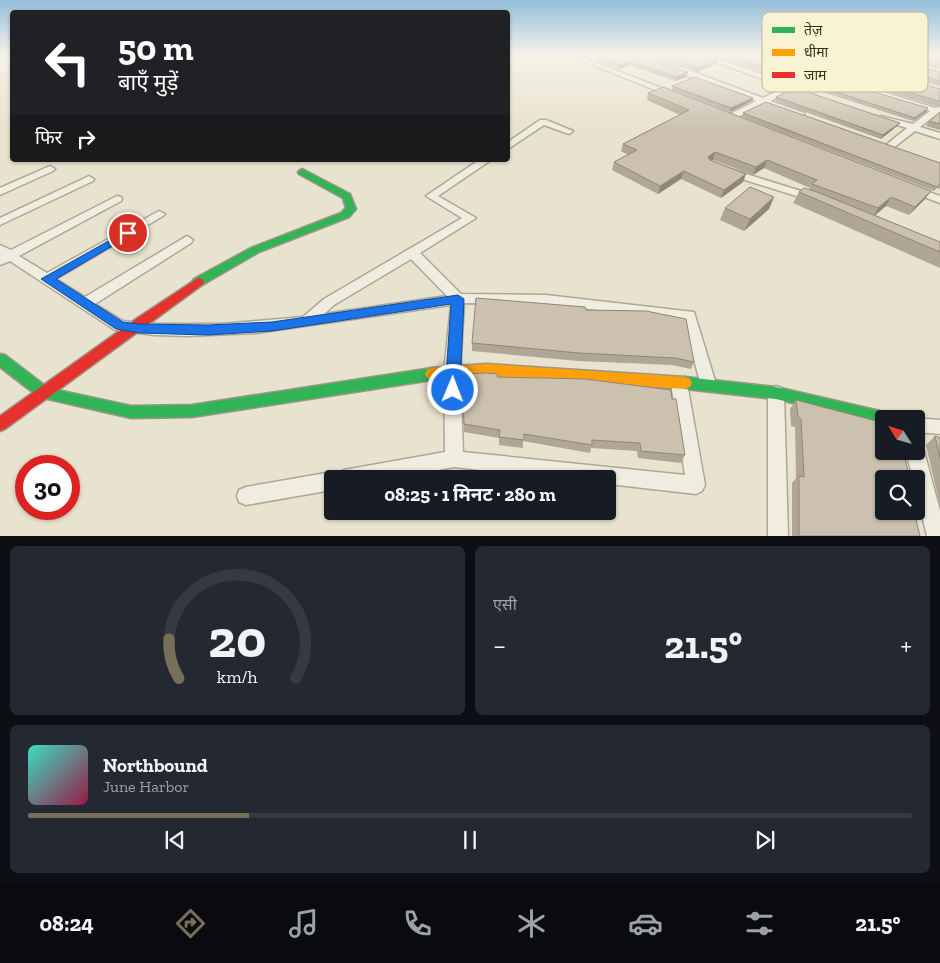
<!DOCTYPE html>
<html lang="hi">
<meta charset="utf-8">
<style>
:root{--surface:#171b24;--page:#242831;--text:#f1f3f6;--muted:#9ea1a6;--line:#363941;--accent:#786f5b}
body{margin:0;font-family:"Zilla Slab","Noto Sans Devanagari",serif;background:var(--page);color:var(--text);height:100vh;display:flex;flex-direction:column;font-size:19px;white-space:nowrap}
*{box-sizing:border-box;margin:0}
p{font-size:16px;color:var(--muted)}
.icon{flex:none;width:28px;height:28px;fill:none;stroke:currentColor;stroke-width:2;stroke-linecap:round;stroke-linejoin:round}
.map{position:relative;height:536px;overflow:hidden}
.details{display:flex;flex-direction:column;gap:10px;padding:10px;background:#0d0f14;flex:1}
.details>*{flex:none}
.hud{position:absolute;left:10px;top:10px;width:500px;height:152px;border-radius:5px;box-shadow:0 1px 4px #0004;background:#202124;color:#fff;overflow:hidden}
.needle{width:32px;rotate:307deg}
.buttons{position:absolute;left:875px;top:410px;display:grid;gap:10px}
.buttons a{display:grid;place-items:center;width:50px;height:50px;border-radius:5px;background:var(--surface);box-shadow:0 1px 4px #0004;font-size:25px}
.speed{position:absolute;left:15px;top:455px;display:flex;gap:10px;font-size:25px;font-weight:700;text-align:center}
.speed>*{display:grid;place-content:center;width:65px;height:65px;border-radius:50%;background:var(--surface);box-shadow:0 1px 4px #0004;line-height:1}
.speed .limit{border:8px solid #d22;background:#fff;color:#111}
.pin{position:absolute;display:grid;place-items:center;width:42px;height:42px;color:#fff;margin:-21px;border:2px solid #fff;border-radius:50%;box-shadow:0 1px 5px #0007}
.me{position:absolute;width:55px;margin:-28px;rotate:1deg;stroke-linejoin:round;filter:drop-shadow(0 0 4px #0008)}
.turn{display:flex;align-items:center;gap:18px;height:105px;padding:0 25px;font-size:22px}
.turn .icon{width:65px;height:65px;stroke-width:2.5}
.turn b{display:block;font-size:35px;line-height:42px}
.then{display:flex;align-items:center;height:48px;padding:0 25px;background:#0003;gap:10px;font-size:19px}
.big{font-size:38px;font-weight:700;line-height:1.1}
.details .card{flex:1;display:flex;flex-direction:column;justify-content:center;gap:8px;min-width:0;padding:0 18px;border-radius:8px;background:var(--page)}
.details .dial{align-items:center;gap:0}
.dial svg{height:130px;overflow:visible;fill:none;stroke:var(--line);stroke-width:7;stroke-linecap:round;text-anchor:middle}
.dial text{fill:var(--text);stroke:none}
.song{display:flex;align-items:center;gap:15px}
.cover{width:60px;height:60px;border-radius:8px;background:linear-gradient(135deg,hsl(170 70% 55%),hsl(340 70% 35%))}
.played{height:5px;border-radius:2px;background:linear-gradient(90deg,var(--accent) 25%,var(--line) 25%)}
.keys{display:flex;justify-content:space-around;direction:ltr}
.heat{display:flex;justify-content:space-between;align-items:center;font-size:28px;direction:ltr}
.details .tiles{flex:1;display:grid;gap:10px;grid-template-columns:1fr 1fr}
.card:last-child{grid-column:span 2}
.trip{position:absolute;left:324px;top:470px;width:292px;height:50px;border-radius:5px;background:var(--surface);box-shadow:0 1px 4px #0004;font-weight:700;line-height:50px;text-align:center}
.tab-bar{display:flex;height:80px;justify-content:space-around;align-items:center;background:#090b0e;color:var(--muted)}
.tab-bar .icon{width:35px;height:35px}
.tab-bar .active{color:var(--accent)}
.tab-bar b{font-size:22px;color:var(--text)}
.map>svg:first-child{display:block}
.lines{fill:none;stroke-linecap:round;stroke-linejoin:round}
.street-casing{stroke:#ada797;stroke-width:3}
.fast-casing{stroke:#9c9686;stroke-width:3}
.slow-casing{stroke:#9c9686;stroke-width:3}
.jam-casing{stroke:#9c9686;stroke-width:3}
.street{fill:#efece0;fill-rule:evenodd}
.fast{fill:#30b455;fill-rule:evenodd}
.slow{fill:#ff9f0a;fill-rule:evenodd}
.jam{fill:#e5322d;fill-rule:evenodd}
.wall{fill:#afa696}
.shaded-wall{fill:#8e877a}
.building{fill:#cbc1ae;stroke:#8e877a}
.route{fill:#1a73e8;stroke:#114b97}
.key{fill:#f8f3d3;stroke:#c0b89c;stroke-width:1}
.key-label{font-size:14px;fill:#3c301d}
</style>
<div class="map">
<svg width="940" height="536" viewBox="0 0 940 536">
<rect width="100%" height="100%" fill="#e8e3ce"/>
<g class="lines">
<!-- street casing -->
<g class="street-casing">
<g id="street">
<path d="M 568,55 L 576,55 L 677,94 L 670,96 Z"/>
<path d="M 696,55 L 705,55 L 791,84 L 811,74 L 789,68 L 789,64 L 817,71 L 851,55 L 859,55 L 824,74 L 935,108 L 940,107 L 940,115 L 937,114 L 920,127 L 940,133 L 940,139 L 915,131 L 892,149 L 886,149 L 886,145 L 907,128 L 881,120 L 881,116 L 913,124 L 930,111 L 818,77 L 799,86 L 813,91 L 813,95 L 792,90 L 770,101 L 804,113 L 804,117 L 798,117 L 764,104 L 734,119 L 728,119 L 728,115 L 756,101 L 669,69 L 669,65 L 675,65 L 763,98 L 785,87 Z"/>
<path d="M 540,120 L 546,120 L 573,131 L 569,134 L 544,125 L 508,149 L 508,142 Z"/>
<path d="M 479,160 L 491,160 L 438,196 L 476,218 L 420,253 L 461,294 L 546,295 L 694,312 L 716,384 L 714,389 L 708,390 L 702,389 L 683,320 L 546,304 L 464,303 L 460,372 L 463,452 L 685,475 L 671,383 L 674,378 L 679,377 L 684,378 L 687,383 L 705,485 L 702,491 L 696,494 L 608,484 L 608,479 L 558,479 L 454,467 L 392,479 L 332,479 L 332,490 L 246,505 L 239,502 L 237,496 L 239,490 L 246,487 L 332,472 L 337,474 L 344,470 L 445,452 L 444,372 L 451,305 L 256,333 L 188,336 L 154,335 L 115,330 L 10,261 L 0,265 L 0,245 L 11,250 L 117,196 L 121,197 L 122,199 L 121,201 L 19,256 L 47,273 L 159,211 L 165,214 L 163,216 L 56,279 L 85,297 L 187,236 L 193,240 L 191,243 L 95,304 L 123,321 L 154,324 L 222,324 L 303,317 L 324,299 L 462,218 L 426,196 ZM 411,259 L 447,296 L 324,314 L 334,305 Z"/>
<path d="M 50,166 L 55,169 L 53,171 L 0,195 L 0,188 Z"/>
<path d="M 730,169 L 817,196 L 818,198 L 817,200 L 809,200 L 726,174 L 725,172 Z"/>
<path d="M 89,176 L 94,179 L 93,181 L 0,225 L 0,218 Z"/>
<path d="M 912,186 L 940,196 L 940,203 L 908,191 L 908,187 Z"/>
<path d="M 776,386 L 782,388 L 784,393 L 788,536 L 768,536 L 768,393 L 770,388 Z"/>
<path d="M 916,418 L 940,420 L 940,434 L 916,432 L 916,419 L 913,419 Z"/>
<path d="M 916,443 L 921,445 L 924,451 L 940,511 L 940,536 L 927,536 L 916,491 L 916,479 L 913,479 L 906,451 L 916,451 Z"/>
</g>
</g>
<!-- fast casing -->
<g class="fast-casing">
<g id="fast">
<path d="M 302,169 L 350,194 L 356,209 L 349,217 L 259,252 L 202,285 L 194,285 L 192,282 L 194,279 L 251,248 L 341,213 L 346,208 L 343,198 L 299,174 L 298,172 Z"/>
<path d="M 0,354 L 5,355 L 48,388 L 131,406 L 192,405 L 432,368 L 437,370 L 439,374 L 437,378 L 432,380 L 192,417 L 131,418 L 39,397 L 0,367 Z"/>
<path d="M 685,377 L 776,387 L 884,412 L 889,414 L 891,419 L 884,419 L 884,425 L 776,399 L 685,389 L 680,387 L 678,383 L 680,379 Z"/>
</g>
</g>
<!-- slow casing -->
<g class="slow-casing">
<path id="slow" d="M 486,364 L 685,377 L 690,379 L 692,383 L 690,387 L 685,389 L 486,376 L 432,380 L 427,378 L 425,374 L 427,370 L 432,368 Z"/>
</g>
<!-- jam casing -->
<g class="jam-casing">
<path id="jam" d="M 198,278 L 202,279 L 204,282 L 202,285 L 5,429 L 0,431 L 0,416 L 136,319 Z"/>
</g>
<!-- street -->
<use href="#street" class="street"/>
<!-- fast -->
<use href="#fast" class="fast"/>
<!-- slow -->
<use href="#slow" class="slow"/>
<!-- jam -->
<use href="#jam" class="jam"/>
</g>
<!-- wall -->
<g class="wall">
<path d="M 604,55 L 688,72 L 686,77 L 675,81 L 630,65 L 619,69 L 597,61 L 598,57 Z"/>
<path d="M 647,55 L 705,55 L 717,60 L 716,64 L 696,72 Z"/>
<path d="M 710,55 L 760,55 L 806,74 L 792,82 Z"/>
<path d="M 767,55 L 847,55 L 842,57 L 823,55 L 833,58 L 831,62 L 817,70 Z"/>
<path d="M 885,55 L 940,55 L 940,69 Z"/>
<path d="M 856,56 L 940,72 L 940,86 L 854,60 Z"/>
<path d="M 831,69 L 940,89 L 940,106 L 935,106 L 829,74 Z"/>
<path d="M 806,82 L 926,112 L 913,121 L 804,86 Z"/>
<path d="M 672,86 L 753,98 L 752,101 L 730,112 L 672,90 Z"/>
<path d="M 648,93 L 931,191 L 925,199 L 909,215 L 886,206 L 875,215 L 940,242 L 940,268 L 793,203 L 799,192 L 809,189 L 810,188 L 764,168 L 753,175 L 713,160 L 712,161 L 746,174 L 743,182 L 721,198 L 681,179 L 658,194 L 612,170 L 614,162 L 628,155 L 621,151 L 623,144 L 680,115 L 647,100 Z"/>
<path d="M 776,97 L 900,123 L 897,126 L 881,139 L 775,101 Z"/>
<path d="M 940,112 L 940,130 L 926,126 L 929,121 Z"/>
<path d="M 743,113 L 940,163 L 940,189 L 937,188 L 934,191 L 742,117 Z"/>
<path d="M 774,197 L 769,209 L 744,231 L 720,220 L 725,208 Z"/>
<path d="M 586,310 L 694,362 L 691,369 L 672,365 L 578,361 L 472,351 L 472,343 Z"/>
<path d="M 497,377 L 672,399 L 685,455 L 681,463 L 638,458 L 637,451 L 591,448 L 590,453 L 523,441 L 523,448 L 499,445 L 499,438 L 464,432 L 463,399 Z"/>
<path d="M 796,400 L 910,478 L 909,479 L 884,479 L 920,536 L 792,536 L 792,483 L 796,478 L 795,427 L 791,426 L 790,409 Z"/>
<path d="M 935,436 L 940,438 L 940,506 L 926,445 Z"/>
</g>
<!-- shaded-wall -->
<g class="shaded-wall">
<path d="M 833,58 L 831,62 L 817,70 L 819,66 Z"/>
<path d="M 717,60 L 716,64 L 696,72 L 698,68 Z"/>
<path d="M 631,61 L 630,65 L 619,69 L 620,65 Z"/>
<path d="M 808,70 L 806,74 L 792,82 L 794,77 Z"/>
<path d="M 688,72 L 686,77 L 675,81 L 676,77 Z"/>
<path d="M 753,98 L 752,101 L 730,112 L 731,108 Z"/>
<path d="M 928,108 L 926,112 L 913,121 L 915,118 Z"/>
<path d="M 900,123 L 897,126 L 881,139 L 883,135 Z"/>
<path d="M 715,152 L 713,160 L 705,165 L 708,157 Z"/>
<path d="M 767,160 L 764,168 L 753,175 L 756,167 Z"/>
<path d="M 684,171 L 681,179 L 658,194 L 660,186 Z"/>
<path d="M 746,174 L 743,182 L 721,198 L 724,190 Z"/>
<path d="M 931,191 L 925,199 L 909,215 L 915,207 Z"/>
<path d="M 774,197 L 769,209 L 744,231 L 750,219 Z"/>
<path d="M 891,197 L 886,206 L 873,217 L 878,208 Z"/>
</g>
<!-- building -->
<g class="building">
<path d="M 604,55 L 643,55 L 688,72 L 676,77 L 631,61 L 620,65 L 598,57 Z"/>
<path d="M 659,55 L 705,55 L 717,60 L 698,68 Z"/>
<path d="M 724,55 L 760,55 L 808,70 L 794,77 Z"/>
<path d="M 858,55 L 884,55 L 940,72 L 940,81 L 856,56 Z"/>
<path d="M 903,55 L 940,55 L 940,64 Z"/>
<path d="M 845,62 L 940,89 L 940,101 L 938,101 L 831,69 Z"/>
<path d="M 820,76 L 928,108 L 915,118 L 806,82 Z"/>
<path d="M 695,77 L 753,98 L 731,108 L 672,86 Z"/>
<path d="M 663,87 L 931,191 L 915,207 L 891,197 L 878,208 L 812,184 L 817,180 L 767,160 L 756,167 L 715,152 L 708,157 L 710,160 L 746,174 L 724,190 L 684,171 L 660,186 L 614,162 L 637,150 L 623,144 L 689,110 L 648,93 Z"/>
<path d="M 795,88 L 900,123 L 883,135 L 776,97 Z"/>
<path d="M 766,102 L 940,163 L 940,184 L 937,187 L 743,113 Z"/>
<path d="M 940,112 L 940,124 L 929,121 Z"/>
<path d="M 750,187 L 774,197 L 750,219 L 725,208 Z"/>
<path d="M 804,188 L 817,192 L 940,242 L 940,252 L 799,192 Z"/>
<path d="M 476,298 L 585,307 L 586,310 L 646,311 L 686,319 L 694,362 L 675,358 L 579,353 L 472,343 Z"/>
<path d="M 486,373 L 498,374 L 497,377 L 585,379 L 671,390 L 672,399 L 676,399 L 685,455 L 641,451 L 640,443 L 592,440 L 592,445 L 524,434 L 524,440 L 499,437 L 500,430 L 464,424 L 463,399 L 466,374 Z"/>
<path d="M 796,400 L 884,423 L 884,451 L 903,451 L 910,478 L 907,477 L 907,479 L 884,479 L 884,511 L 914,511 L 920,536 L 799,536 L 799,476 L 804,477 L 801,419 L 798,417 Z"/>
<path d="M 935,436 L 940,438 L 940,458 Z"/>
</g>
<!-- sky -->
<linearGradient id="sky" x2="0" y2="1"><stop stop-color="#95beda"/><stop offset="0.42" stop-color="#f5f2e9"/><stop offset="1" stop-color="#f5f2e9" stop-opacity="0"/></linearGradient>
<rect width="940" height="130" fill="url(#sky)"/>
<!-- route -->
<path class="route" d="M 128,230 L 133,233 L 131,235 L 56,279 L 123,322 L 139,324 L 208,325 L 272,322 L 458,295 L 464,299 L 460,390 L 458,394 L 453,396 L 448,394 L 445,390 L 451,304 L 272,331 L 208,335 L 139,333 L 116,329 L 41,279 Z"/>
<!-- legend -->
<rect x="762" y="12" width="166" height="80" rx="8" class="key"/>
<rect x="772" y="27" width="23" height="6" fill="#30b455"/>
<rect x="772" y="49" width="23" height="7" fill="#ff9f0a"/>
<rect x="772" y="72" width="23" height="6" fill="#e5322d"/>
<g class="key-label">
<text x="804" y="35">तेज़</text>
<text x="804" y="57">धीमा</text>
<text x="804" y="80">जाम</text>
</g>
</svg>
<div class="buttons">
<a><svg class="needle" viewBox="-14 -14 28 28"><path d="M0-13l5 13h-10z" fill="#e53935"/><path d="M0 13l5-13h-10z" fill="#9ea1a6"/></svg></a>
<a><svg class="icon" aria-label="search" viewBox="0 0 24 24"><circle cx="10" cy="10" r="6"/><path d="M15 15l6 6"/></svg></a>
</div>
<div class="speed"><div class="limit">30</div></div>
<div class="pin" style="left:128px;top:233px;background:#d93025"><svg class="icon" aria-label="arrive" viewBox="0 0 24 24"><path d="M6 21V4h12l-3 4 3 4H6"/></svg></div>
<svg class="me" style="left:453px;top:390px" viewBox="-20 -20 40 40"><circle r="17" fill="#1a73e8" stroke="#fff" stroke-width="3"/><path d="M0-11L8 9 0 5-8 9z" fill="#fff"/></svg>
<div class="trip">08:25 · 1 मिनट · 280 m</div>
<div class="hud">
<div class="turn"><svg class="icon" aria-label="left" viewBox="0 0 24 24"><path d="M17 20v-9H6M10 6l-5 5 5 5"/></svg><div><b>50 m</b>बाएँ मुड़ें</div></div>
<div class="then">फिर<svg class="icon" aria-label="right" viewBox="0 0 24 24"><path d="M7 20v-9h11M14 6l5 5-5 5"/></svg></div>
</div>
</div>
<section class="details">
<div class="tiles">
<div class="card dial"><svg viewBox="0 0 100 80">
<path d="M14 69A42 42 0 1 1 86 69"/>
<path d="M14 69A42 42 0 0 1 8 45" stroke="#786f5b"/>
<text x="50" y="56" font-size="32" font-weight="700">20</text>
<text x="50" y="72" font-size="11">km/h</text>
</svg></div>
<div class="card"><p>एसी</p>
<div class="heat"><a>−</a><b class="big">21.5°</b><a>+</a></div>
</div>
<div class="card">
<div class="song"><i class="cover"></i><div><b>Northbound</b><p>June Harbor</p></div></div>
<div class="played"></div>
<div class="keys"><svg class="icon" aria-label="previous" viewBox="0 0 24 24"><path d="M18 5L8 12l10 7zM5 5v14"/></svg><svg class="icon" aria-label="pause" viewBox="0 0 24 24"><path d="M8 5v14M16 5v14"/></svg><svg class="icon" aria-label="next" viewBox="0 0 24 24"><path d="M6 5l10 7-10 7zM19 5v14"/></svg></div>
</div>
</div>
</section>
<nav class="tab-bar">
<b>08:24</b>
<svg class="icon active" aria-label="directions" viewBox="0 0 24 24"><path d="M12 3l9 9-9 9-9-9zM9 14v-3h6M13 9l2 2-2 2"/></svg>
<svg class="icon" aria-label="music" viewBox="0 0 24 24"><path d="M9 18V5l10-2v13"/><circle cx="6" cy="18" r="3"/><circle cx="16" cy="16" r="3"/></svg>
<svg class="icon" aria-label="phone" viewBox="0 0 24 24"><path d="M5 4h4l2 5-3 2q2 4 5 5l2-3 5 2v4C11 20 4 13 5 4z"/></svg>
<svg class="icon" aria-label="climate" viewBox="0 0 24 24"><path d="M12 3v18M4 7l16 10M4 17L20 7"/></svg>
<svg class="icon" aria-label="car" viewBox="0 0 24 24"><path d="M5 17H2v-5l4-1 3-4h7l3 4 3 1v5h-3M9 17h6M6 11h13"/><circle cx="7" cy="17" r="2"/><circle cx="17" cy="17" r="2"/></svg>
<svg class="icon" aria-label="filters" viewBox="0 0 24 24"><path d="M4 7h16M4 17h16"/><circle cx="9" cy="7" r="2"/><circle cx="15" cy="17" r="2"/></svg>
<b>21.5°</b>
</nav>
